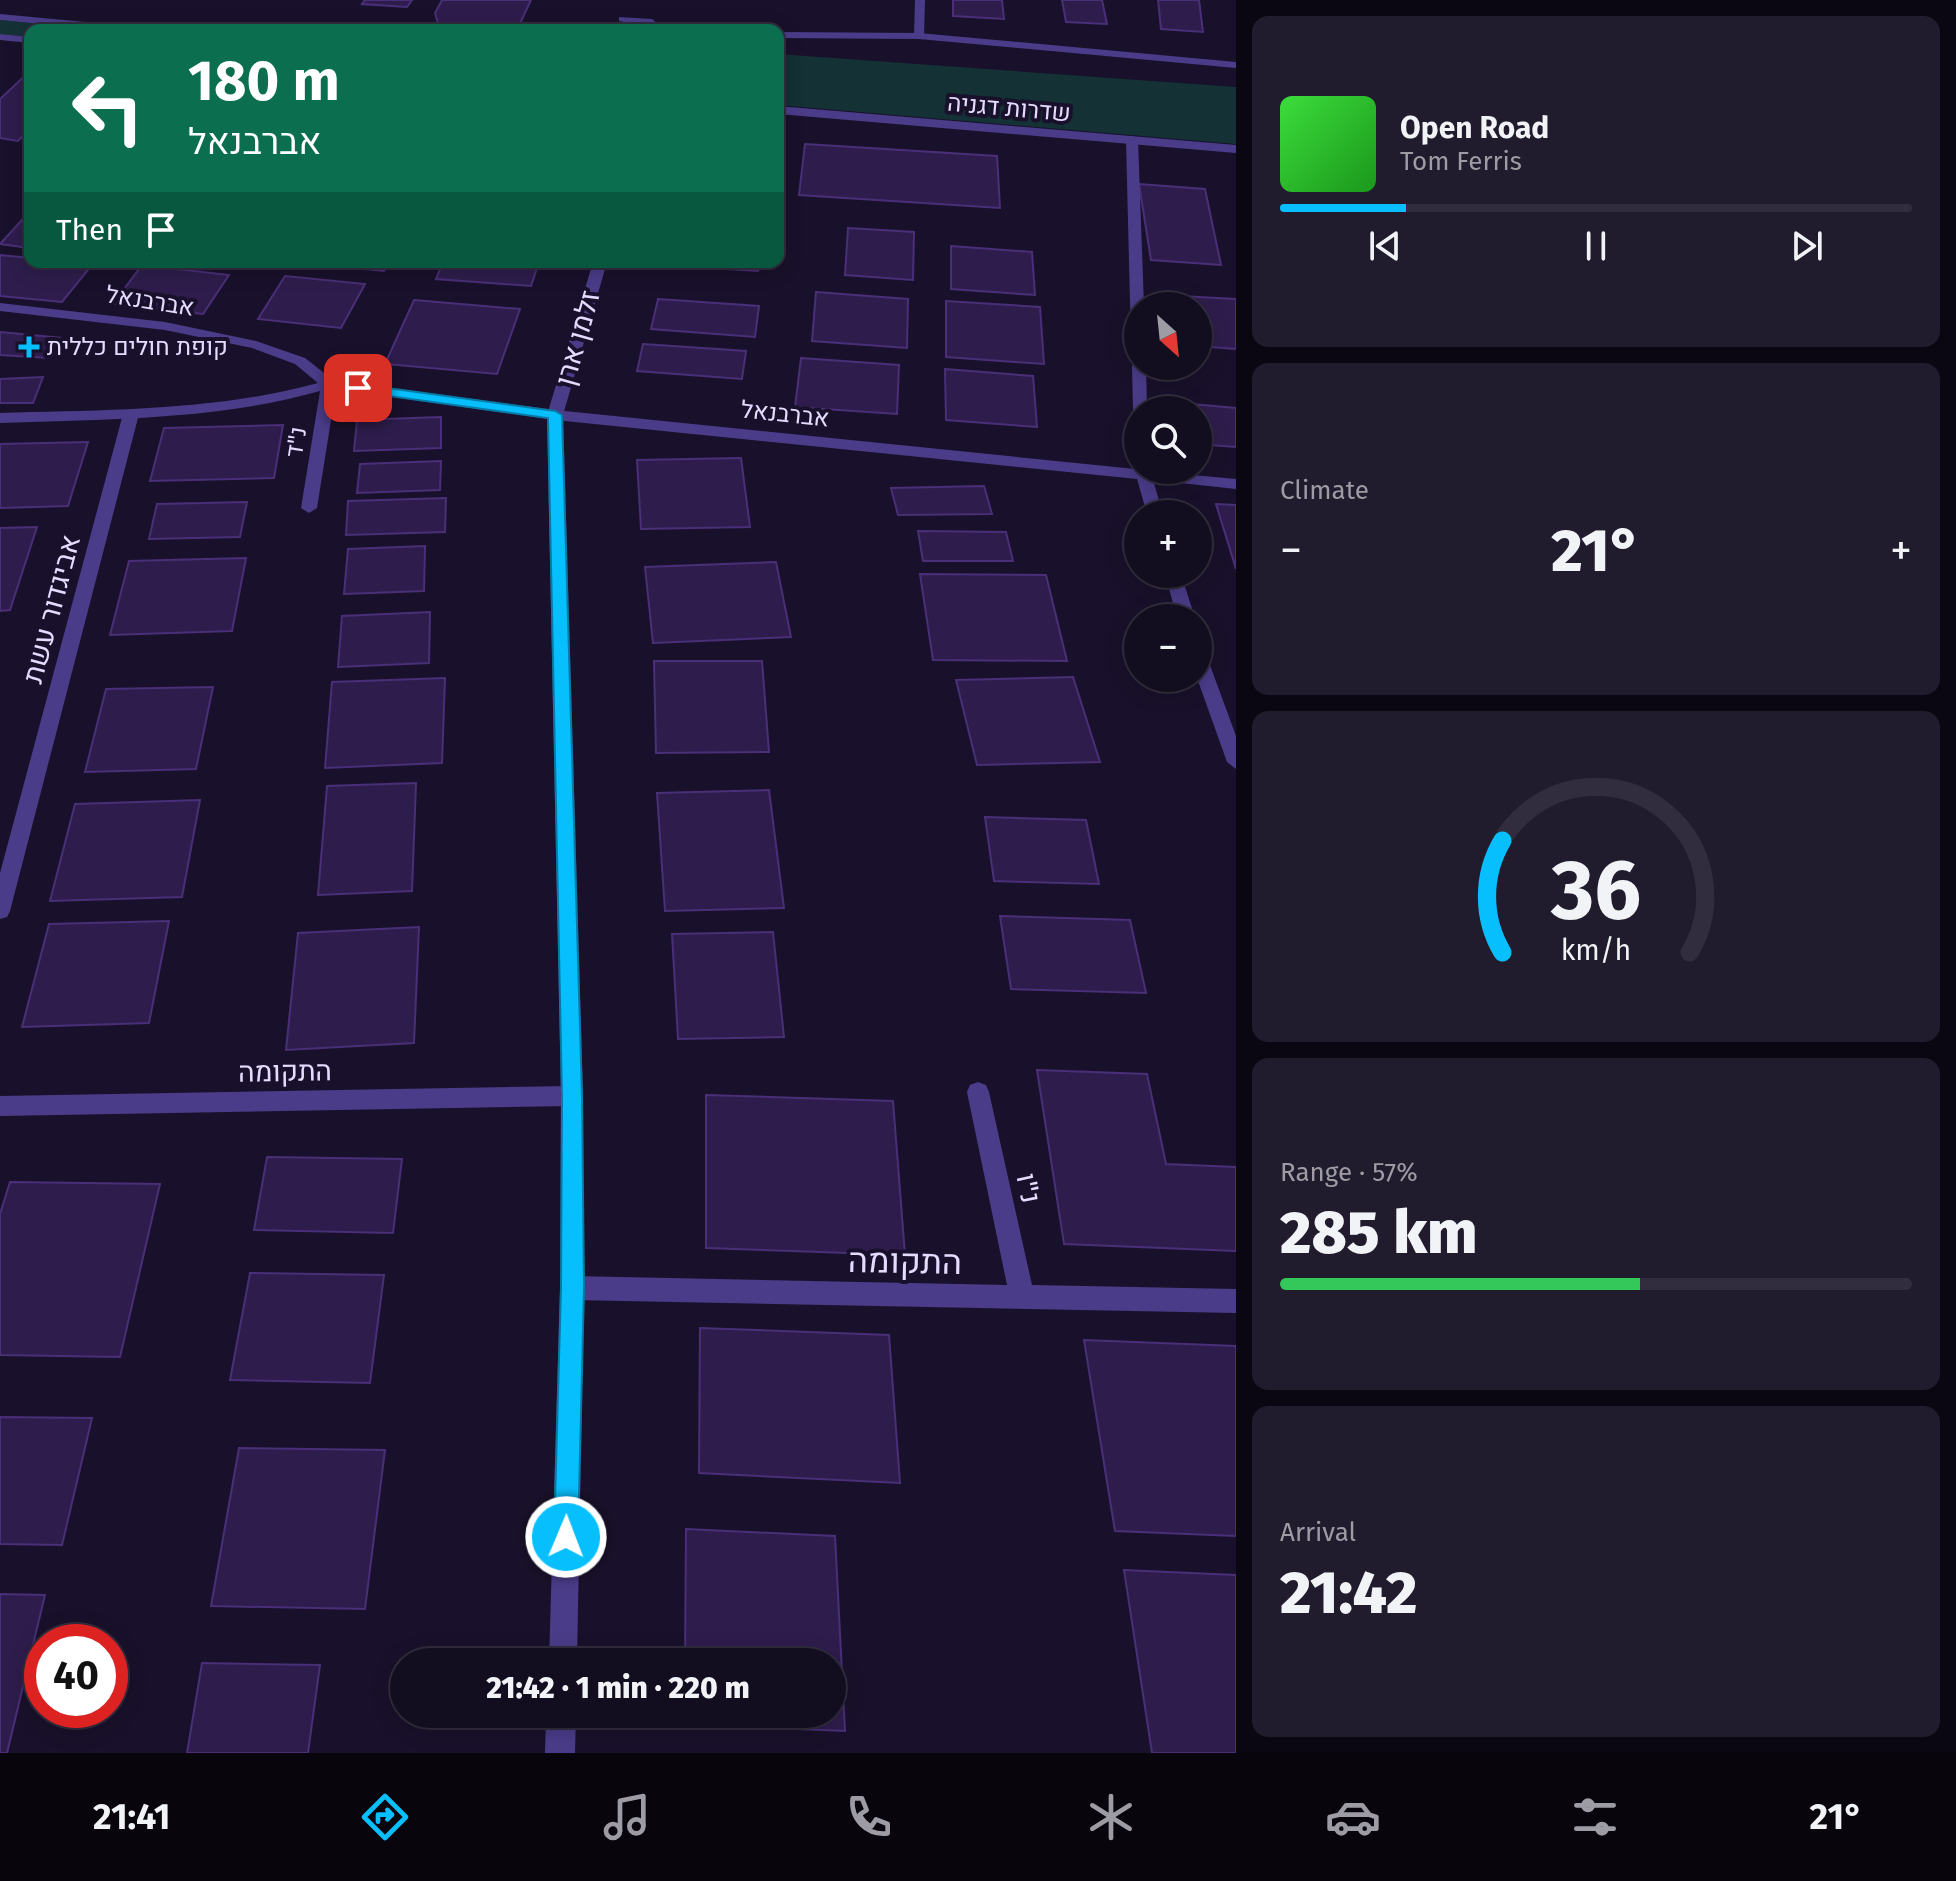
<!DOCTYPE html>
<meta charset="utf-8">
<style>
:root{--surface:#130d20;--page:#201b2d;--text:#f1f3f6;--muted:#9d9ca5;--line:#322d3e;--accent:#08bffe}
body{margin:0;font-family:"Fira Sans",Heebo,sans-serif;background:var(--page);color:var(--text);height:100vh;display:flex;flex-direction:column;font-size:30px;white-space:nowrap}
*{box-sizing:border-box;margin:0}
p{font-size:26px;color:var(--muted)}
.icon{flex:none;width:44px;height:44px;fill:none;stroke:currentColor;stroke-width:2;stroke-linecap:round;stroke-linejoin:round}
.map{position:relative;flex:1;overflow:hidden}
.side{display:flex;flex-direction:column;gap:16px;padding:16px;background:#0a0712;width:720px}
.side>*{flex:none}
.top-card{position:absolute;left:24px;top:24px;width:760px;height:244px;border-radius:16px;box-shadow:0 4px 20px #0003,0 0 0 2px var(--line);background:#0b6e4f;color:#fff;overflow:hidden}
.needle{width:52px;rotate:153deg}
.controls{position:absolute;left:1124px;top:292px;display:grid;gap:16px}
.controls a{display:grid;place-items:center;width:88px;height:88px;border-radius:50%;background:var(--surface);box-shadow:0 4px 20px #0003,0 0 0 2px var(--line);font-size:40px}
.speed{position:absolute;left:24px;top:1624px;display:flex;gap:16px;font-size:40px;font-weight:700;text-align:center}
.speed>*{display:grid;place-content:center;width:104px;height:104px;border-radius:50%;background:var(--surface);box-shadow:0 4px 20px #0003,0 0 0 2px var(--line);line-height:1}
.speed .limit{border:12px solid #d22;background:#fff;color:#111}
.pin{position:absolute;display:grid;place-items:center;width:68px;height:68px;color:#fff;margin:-34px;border-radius:16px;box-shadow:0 4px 12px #0006}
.me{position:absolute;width:88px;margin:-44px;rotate:1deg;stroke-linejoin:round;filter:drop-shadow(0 0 6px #0008)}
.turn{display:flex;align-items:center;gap:28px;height:168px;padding:0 32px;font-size:36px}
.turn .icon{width:104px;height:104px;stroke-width:2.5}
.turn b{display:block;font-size:56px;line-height:68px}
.then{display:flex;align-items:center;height:76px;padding:0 32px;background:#0003;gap:16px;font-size:30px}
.big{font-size:60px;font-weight:800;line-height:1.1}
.side .widget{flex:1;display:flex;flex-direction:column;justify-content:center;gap:12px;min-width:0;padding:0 28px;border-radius:16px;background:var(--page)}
.side .dial{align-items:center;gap:0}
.dial svg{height:208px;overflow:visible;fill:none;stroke:var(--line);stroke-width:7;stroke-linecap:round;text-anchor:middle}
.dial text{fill:var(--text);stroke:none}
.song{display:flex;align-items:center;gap:24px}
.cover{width:96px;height:96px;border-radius:12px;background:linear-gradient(135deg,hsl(120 70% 55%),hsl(120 70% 35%))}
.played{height:8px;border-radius:4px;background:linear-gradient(90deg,var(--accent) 20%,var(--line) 20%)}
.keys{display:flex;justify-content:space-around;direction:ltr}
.heat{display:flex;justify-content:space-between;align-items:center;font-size:44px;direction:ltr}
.charge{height:12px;border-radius:6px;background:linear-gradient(90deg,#34c759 57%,var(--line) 0)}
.trip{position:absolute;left:390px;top:1648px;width:456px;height:80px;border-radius:40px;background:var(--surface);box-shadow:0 4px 20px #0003,0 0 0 2px var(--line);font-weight:800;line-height:80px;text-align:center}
.dock{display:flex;height:128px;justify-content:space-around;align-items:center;background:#08050d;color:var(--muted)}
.dock .icon{width:56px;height:56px}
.dock .active{color:var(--accent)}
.dock b{font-size:36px;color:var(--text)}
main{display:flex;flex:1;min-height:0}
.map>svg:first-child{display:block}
.green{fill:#143135}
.building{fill:#2e1d4c;stroke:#492f77;stroke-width:2}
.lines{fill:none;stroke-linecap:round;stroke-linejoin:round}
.service{fill:#4b3c89;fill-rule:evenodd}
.minor{fill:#4b3c89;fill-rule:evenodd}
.tertiary{fill:#4b3c89;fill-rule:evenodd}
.route{fill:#08bffe;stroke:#057ca5;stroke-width:2}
.poi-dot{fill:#08bffe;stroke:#19112b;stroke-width:3}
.labels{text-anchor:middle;stroke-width:8;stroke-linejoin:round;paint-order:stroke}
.far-street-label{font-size:24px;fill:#e5dbff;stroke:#19112b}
.far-poi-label{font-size:24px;fill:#e5dbff;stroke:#19112b;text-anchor:start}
.street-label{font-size:28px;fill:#e5dbff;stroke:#19112b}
.near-street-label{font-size:34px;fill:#e5dbff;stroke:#19112b}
</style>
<main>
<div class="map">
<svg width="1236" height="1753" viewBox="0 0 1236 1753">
<rect width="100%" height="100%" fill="#19112b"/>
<!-- green -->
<g class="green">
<path d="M 0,20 L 103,30 L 30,30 L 30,37 L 0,34 Z"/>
<path d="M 778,54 L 1236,87 L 1236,144 L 778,105 Z"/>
</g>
<!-- building -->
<g class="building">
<path d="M 365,0 L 412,0 L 407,7 L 362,4 Z"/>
<path d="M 442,0 L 531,0 L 517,30 L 440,30 L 435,13 Z"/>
<path d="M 953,0 L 1002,0 L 1004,19 L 953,16 Z"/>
<path d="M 1062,0 L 1102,0 L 1107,24 L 1066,22 Z"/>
<path d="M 1158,0 L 1199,0 L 1203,32 L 1161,29 Z"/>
<path d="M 30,71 L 30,129 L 18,141 L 0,138 L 0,99 Z"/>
<path d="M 805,144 L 997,156 L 1000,208 L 799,195 Z"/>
<path d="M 1139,184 L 1205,189 L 1221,265 L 1151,260 Z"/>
<path d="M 30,211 L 30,248 L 0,244 Z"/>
<path d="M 848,228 L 914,232 L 913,280 L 845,275 Z"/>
<path d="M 951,246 L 1032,252 L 1035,295 L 951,289 Z"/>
<path d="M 0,255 L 30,258 L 30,262 L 92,265 L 62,302 L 0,296 Z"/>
<path d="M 294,262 L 390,262 L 384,271 Z"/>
<path d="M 443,262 L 539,262 L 531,286 L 436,279 Z"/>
<path d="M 665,262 L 760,262 L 758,271 L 664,265 Z"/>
<path d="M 142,265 L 229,275 L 203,314 L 113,304 Z"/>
<path d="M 285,276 L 365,284 L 341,328 L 258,319 Z"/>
<path d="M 816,292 L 908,299 L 907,348 L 812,341 Z"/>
<path d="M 1161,295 L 1236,299 L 1236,349 L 1198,346 L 1198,306 L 1163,306 Z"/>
<path d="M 658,299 L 759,306 L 755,337 L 651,329 Z"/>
<path d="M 414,300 L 520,309 L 497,374 L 385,364 Z"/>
<path d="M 946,301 L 1040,307 L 1044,364 L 946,357 Z"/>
<path d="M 0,332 L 64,338 L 49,358 L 0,355 Z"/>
<path d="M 643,344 L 746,351 L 742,379 L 637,371 Z"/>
<path d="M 801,358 L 899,365 L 897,414 L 795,407 Z"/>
<path d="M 945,369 L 1033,376 L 1037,427 L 946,420 Z"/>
<path d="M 43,377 L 33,403 L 0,403 L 0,379 Z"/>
<path d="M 1192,404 L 1236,408 L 1236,447 L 1198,444 L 1198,410 L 1192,410 Z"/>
<path d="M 441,417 L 441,448 L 354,451 L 357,420 Z"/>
<path d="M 283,425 L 274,478 L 150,481 L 164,428 Z"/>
<path d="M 88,442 L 68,506 L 0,508 L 0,444 Z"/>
<path d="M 741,458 L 750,527 L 641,529 L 637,460 Z"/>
<path d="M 441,461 L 440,490 L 357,493 L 360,464 Z"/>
<path d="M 984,486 L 992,514 L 898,515 L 891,488 Z"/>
<path d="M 446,498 L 445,532 L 346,535 L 348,501 Z"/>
<path d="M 247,502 L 240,537 L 149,539 L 157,504 Z"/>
<path d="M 1216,504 L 1236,505 L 1236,569 Z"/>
<path d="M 37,527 L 10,610 L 0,611 L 0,528 Z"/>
<path d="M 918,531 L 1006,532 L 1013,561 L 923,561 Z"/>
<path d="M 425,546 L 424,591 L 344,594 L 348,549 Z"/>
<path d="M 246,558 L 232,631 L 110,635 L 129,561 Z"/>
<path d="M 776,562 L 791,637 L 653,643 L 645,567 Z"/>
<path d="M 920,574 L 1046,575 L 1067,661 L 933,660 Z"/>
<path d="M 430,612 L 429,663 L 338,667 L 342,616 Z"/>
<path d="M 654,661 L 762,661 L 769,752 L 656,753 Z"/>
<path d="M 1073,677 L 1100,762 L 977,765 L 956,680 Z"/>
<path d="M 445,678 L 442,763 L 325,768 L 332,682 Z"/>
<path d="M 213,687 L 196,769 L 85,772 L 106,689 Z"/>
<path d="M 416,783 L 412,891 L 318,895 L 327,786 Z"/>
<path d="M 769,790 L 784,908 L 665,911 L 657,793 Z"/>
<path d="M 200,800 L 182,897 L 50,901 L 75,804 Z"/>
<path d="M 985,817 L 1086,820 L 1099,884 L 994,881 Z"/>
<path d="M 1000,916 L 1130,920 L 1146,993 L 1011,989 Z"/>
<path d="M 169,921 L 149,1023 L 22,1027 L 49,924 Z"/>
<path d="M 419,927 L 414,1043 L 286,1050 L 298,933 Z"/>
<path d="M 773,932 L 784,1037 L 678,1039 L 672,934 Z"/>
<path d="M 1037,1070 L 1147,1074 L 1166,1164 L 1236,1167 L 1236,1251 L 1064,1244 Z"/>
<path d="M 706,1095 L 893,1101 L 905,1255 L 706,1248 Z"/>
<path d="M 267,1157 L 402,1159 L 393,1233 L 254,1230 Z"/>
<path d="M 10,1182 L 160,1184 L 120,1357 L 0,1355 L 0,1214 Z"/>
<path d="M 250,1273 L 384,1275 L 370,1383 L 230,1380 Z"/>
<path d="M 700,1328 L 889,1335 L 900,1483 L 699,1473 Z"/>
<path d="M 1084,1340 L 1236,1346 L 1236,1536 L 1115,1531 Z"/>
<path d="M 0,1417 L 92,1418 L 62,1545 L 0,1544 Z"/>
<path d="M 239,1448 L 385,1450 L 365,1609 L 211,1606 Z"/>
<path d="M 686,1529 L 835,1536 L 845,1731 L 684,1724 L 684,1714 L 832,1714 L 832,1662 L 685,1662 Z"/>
<path d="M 1124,1570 L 1236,1575 L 1236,1753 L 1152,1753 Z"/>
<path d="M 0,1594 L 45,1595 L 7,1753 L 0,1753 Z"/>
<path d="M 202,1663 L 320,1665 L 308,1753 L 187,1753 Z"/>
</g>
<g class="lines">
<!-- service -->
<g class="service">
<path d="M 915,0 L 925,0 L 924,36 L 919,39 L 914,36 Z"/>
<path d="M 619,17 L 652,19 L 665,30 L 619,21 Z"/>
<path d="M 131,409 L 139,414 L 10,911 L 7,917 L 0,919 L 0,873 L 123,414 Z"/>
</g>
<!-- minor -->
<g class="minor">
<path d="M 1132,136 L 1138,140 L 1144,306 L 1138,306 L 1138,346 L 1131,342 L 1126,140 Z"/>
<path d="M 0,303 L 165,322 L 256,341 L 305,358 L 333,380 L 555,410 L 1135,469 L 1138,466 L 1138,470 L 1236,479 L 1236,489 L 1153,480 L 1163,514 L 1147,514 L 1137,479 L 555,420 L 336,389 L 317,508 L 309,513 L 301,508 L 320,391 C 218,420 106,419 0,423 L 0,413 C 106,410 216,411 318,383 L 295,364 L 252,348 L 165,330 L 0,311 Z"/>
<path d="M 1138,362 L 1138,366 L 1146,366 L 1147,410 L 1138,410 L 1138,414 L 1133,410 L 1132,366 Z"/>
<path d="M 1165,574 L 1181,574 L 1195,618 L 1177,618 Z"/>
<path d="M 1198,651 L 1207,657 L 1236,736 L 1236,769 L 1227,762 L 1197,678 Z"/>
<path d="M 978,1082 L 986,1085 L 989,1092 L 1032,1285 L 1236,1289 L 1236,1313 L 572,1300 L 563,1296 L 560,1288 L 563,1280 L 572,1276 L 1007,1285 L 967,1092 L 970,1085 Z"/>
<path d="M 572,1086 L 580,1089 L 583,1096 L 580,1103 L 572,1106 L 0,1116 L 0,1096 Z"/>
</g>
<!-- tertiary -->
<g class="tertiary">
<path d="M 0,14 L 138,27 L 143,30 L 103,30 L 0,20 Z"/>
<path d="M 778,32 L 919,33 L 1236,62 L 1236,68 L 919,39 L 778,38 Z"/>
<path d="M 0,34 L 30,37 L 30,43 L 0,40 Z"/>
<path d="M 778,106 L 1236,145 L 1236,153 L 778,114 Z"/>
<path d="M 593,262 L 607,262 L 563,415 L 583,1096 L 584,1288 L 577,1662 L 549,1662 L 560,1288 L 561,1096 L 547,415 Z"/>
<path d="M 546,1714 L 576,1714 L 575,1753 L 545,1753 Z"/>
</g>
</g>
<!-- route -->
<path class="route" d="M 358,384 L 555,411 L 562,415 L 582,1096 L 584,1288 L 578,1537 L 575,1546 L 566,1550 L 557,1546 L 554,1537 L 561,1288 L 562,1096 L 548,418 L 353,391 L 353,385 Z"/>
<!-- markers -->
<path class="poi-dot" d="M25 335h8v8h8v8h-8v8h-8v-8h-8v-8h8z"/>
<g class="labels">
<!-- far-street labels -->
<g class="far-street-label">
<text transform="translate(1009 108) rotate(5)" y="8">שדרות דגניה</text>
<text transform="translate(150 301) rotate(9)" y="8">אברבנאל</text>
<text transform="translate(785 414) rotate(6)" y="8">אברבנאל</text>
<text transform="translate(296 442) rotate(-81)" y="8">נ"ד</text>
</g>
<!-- far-poi labels -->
<g class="far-poi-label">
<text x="47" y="355">קופת חולים כללית</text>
</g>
<!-- street labels -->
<g class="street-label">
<text transform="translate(577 338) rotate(-74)" y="10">זלמן ארן</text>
<text transform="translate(51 609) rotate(-75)" y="10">אביגדור עשת</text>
<text transform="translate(285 1071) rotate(-1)" y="10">התקומה</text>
<text transform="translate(1029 1188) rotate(78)" y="10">נ"ו</text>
</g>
<!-- near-street labels -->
<g class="near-street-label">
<text transform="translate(905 1261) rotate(1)" y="12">התקומה</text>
</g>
</g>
</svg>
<div class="controls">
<a><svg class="needle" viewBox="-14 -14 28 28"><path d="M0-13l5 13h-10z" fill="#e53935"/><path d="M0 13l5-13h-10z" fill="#9d9ca5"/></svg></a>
<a><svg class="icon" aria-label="search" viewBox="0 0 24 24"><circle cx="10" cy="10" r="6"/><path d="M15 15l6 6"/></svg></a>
<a>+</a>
<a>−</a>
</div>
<div class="speed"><div class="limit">40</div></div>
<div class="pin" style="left:358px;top:388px;background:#d93025"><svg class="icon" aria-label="arrive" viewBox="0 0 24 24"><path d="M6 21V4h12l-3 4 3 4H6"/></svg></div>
<svg class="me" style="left:566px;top:1537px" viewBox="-20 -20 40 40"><circle r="17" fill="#08bffe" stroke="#fff" stroke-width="3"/><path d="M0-11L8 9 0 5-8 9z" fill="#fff"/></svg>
<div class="trip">21:42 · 1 min · 220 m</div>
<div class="top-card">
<div class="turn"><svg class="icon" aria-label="left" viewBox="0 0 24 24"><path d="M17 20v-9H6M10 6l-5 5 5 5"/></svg><div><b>180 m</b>אברבנאל</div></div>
<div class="then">Then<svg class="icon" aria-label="arrive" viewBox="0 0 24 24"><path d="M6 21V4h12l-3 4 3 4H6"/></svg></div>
</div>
</div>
<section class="side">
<div class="widget">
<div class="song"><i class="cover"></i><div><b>Open Road</b><p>Tom Ferris</p></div></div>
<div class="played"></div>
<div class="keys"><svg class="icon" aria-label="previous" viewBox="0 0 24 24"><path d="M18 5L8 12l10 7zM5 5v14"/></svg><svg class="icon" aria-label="pause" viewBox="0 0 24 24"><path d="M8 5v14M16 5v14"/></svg><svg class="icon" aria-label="next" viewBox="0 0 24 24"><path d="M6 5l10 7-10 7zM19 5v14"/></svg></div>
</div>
<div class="widget"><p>Climate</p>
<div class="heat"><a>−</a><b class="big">21°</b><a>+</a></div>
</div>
<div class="widget dial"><svg viewBox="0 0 100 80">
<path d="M14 69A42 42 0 1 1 86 69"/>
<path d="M14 69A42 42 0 0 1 14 26" stroke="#08bffe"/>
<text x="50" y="56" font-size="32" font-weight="700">36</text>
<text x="50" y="72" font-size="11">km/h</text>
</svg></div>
<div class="widget"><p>Range · 57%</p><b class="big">285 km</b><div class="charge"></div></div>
<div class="widget"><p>Arrival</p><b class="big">21:42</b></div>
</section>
</main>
<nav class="dock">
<b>21:41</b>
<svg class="icon active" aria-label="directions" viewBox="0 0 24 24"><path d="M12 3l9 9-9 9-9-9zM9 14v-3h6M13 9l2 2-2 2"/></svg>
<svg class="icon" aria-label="music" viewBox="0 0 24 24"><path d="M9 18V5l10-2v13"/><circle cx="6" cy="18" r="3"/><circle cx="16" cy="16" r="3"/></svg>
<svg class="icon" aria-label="phone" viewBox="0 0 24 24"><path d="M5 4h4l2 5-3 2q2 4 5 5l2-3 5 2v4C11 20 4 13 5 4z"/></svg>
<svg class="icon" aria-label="climate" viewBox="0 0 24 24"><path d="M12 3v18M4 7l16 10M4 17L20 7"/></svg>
<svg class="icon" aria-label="car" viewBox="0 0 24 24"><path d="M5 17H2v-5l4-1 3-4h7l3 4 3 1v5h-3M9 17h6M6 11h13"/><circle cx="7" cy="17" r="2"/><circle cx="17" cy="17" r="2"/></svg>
<svg class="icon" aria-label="filters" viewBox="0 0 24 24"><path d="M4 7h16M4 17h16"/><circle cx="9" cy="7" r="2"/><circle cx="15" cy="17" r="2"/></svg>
<b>21°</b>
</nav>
